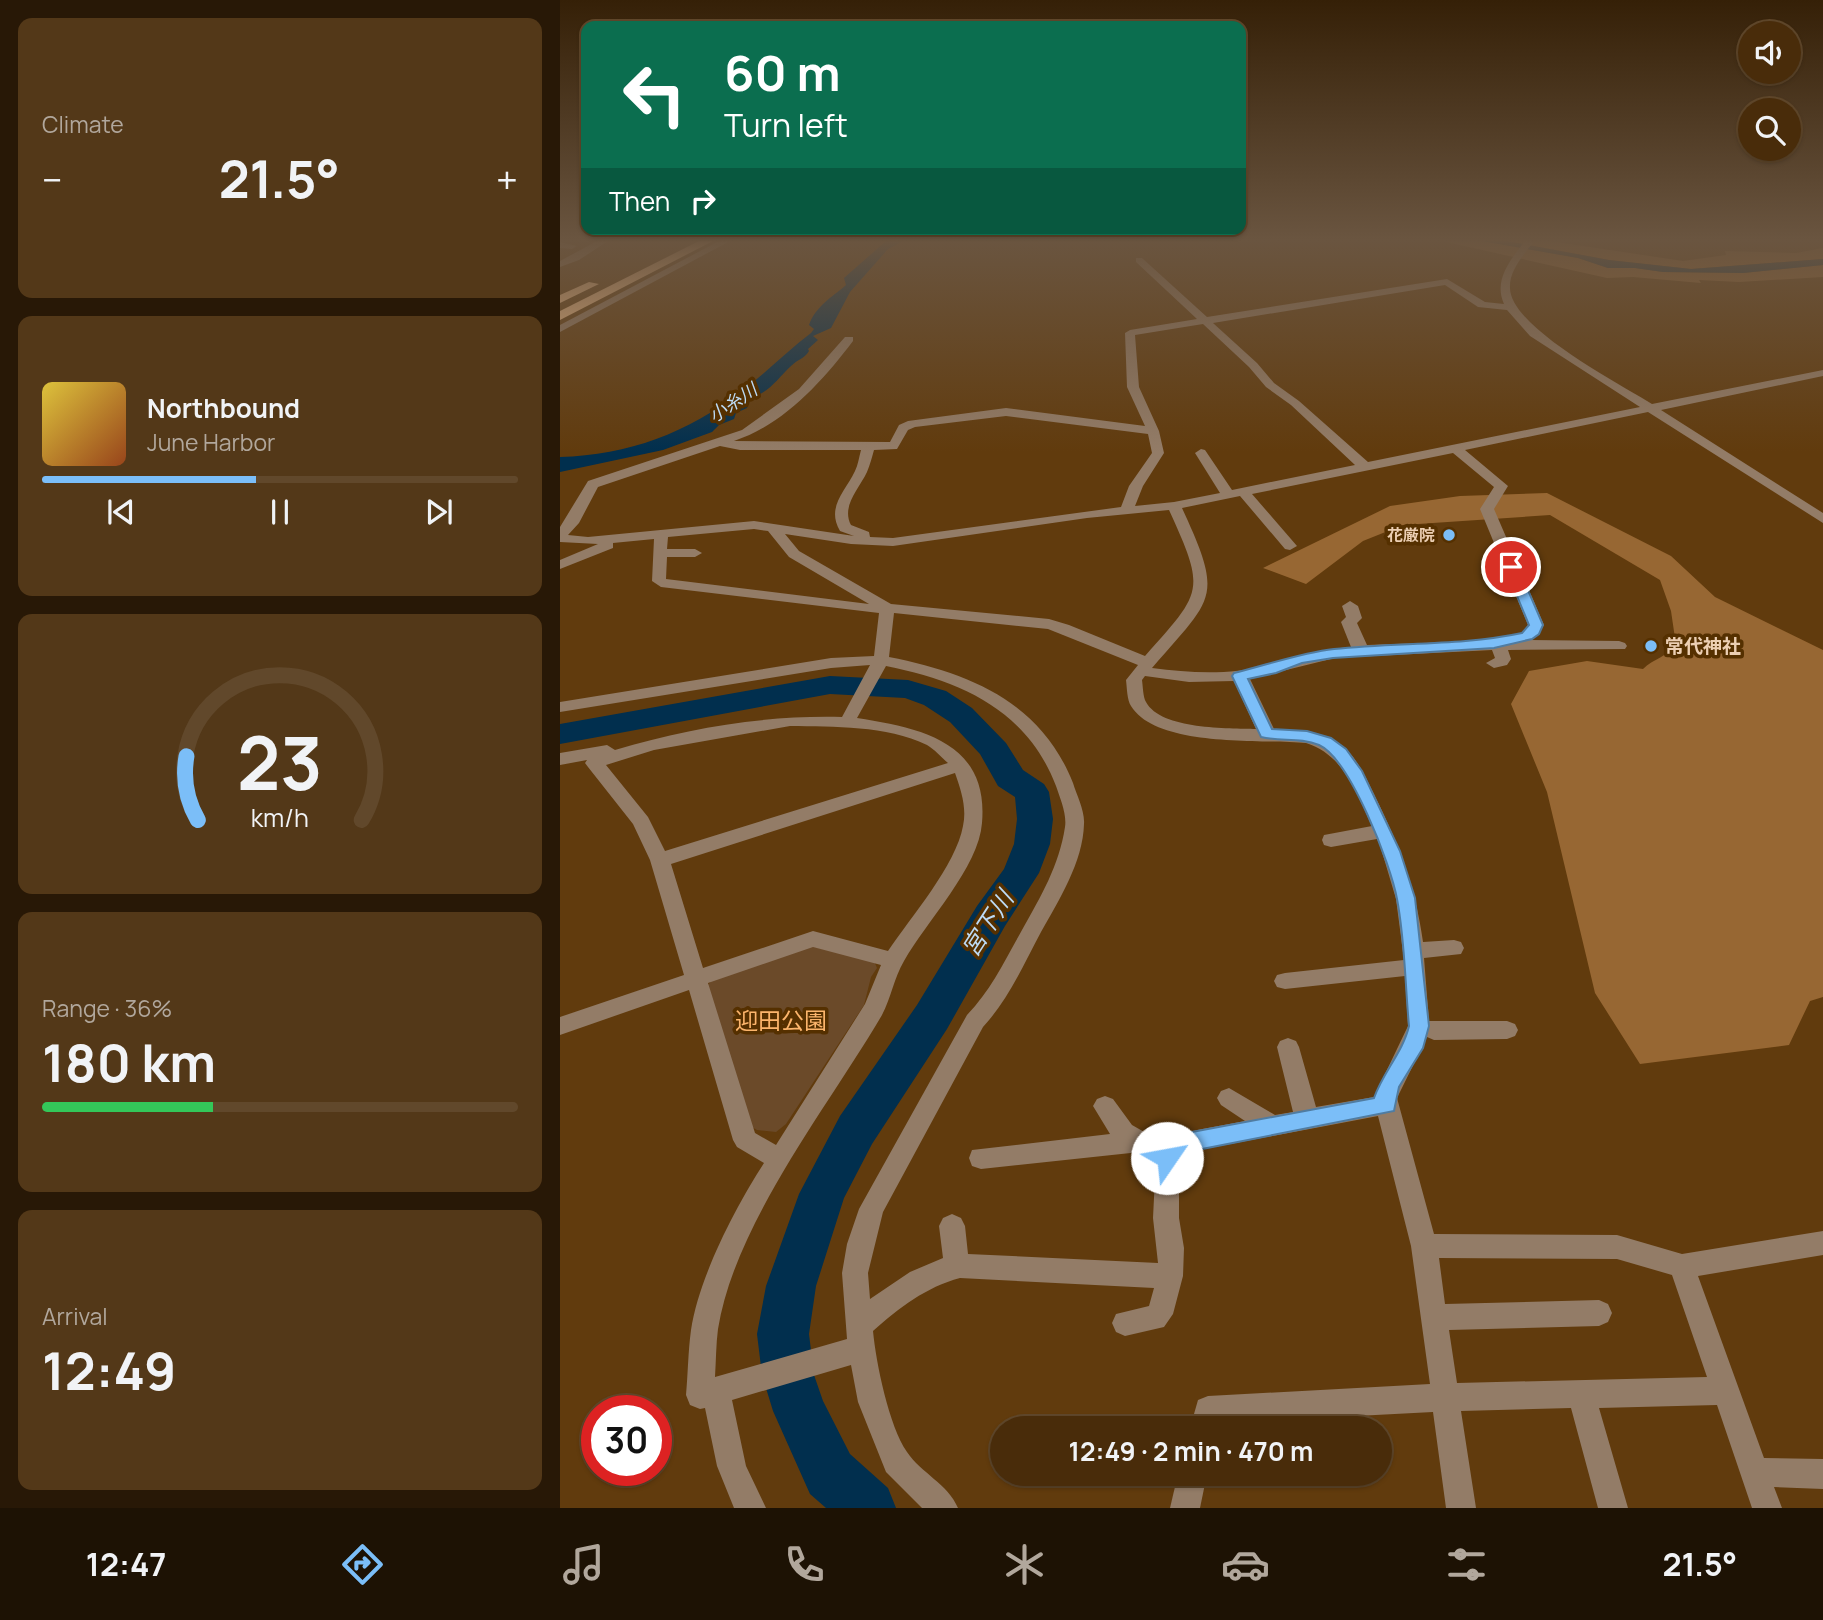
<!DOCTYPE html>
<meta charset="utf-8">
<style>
:root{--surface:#492c0a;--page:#533818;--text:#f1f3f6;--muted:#b1a79c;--line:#61482b;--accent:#7bbef8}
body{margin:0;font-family:Manrope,"Noto Sans JP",sans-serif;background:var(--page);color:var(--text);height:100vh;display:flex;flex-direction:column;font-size:26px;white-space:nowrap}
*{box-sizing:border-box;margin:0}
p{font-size:23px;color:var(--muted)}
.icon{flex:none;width:38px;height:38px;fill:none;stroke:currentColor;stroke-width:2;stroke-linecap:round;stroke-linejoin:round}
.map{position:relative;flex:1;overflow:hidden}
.drawer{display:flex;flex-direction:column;gap:18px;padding:18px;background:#281806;width:560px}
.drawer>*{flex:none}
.banner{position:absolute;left:21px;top:21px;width:665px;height:214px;border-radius:14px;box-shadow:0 2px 5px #0004,0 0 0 2px var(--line);background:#0b6e4f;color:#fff;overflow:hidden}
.tools{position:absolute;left:1178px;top:21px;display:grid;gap:14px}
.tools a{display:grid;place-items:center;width:63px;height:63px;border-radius:50%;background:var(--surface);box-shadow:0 2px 5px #0004,0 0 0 2px var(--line);font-size:35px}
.speed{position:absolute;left:21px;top:1395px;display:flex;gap:14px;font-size:35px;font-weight:700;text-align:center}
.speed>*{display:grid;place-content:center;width:91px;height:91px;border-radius:50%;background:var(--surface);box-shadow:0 2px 5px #0004,0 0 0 2px var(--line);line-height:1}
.speed .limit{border:10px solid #d22;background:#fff;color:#111}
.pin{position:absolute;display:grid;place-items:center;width:60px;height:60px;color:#fff;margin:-30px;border:4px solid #fff;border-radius:50%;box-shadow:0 2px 7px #0007}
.me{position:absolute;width:77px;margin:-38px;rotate:57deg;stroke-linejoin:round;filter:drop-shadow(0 0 5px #0008)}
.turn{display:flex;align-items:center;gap:24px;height:147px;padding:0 28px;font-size:32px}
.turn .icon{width:91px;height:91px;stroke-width:2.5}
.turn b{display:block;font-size:49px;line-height:60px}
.then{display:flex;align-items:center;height:66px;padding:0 28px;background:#0003;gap:14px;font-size:26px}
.big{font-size:52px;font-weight:700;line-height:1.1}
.drawer .widget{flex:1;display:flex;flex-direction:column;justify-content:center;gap:10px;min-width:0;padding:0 24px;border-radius:14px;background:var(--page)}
.drawer .dial{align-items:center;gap:0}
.dial svg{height:182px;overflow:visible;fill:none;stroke:var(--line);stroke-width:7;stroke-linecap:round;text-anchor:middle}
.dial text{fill:var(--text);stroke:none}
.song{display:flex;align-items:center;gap:21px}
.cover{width:84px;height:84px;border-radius:10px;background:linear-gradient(135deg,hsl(50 70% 55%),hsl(20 70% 35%))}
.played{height:7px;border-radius:4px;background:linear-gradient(90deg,var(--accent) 45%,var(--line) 45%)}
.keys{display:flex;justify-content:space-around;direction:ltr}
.heat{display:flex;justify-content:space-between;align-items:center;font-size:38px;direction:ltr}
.charge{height:10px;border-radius:5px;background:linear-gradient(90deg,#34c759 36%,var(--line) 0)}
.trip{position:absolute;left:430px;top:1416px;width:402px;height:70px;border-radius:35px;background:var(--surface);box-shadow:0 2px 5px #0004,0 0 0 2px var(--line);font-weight:700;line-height:70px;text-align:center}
.tab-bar{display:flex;height:112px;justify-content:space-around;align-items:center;background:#1d1204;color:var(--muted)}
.tab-bar .icon{width:49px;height:49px}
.tab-bar .on{color:var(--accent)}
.tab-bar b{font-size:32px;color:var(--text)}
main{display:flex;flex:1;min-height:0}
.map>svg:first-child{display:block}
.green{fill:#6b4a29}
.forest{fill:#976733}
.water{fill:#012f4e}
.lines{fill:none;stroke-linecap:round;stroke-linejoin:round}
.river{fill:#012f4e;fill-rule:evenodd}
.minor{fill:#937c67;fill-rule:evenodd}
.highway{fill:#fcc792;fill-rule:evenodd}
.route{fill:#7bbef8;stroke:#507ca1;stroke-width:2}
.poi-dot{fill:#7bbef8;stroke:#553000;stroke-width:2.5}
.labels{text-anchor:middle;stroke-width:7;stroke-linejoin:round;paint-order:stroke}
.far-poi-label{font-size:16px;font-weight:bold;fill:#eccfb3;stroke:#553000;text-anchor:end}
.far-water-label{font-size:18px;font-style:italic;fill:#bddbf5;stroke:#553000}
.poi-label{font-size:19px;font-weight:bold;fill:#eccfb3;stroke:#553000;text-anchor:start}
.near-park-label{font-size:23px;fill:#fcb56c;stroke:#553000}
.near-water-label{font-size:24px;font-style:italic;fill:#bddbf5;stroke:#553000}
</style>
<main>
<section class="drawer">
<div class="widget"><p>Climate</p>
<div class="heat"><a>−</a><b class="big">21.5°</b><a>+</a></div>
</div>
<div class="widget">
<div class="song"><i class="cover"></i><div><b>Northbound</b><p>June Harbor</p></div></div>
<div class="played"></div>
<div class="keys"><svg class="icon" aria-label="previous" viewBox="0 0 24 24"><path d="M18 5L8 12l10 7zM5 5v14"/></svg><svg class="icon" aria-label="pause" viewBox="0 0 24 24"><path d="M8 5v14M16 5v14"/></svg><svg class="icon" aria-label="next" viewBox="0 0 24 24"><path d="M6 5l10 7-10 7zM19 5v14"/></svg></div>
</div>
<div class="widget dial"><svg viewBox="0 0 100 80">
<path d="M14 69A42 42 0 1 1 86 69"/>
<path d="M14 69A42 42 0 0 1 9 41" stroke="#7bbef8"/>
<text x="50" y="56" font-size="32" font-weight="700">23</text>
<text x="50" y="72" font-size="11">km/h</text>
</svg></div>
<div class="widget"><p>Range · 36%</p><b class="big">180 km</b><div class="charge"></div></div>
<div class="widget"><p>Arrival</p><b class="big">12:49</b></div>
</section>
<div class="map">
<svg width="1263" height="1508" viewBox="0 0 1263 1508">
<rect width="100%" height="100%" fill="#613b0d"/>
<!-- green -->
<path class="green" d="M 250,946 L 314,961 L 317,968 L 311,977 L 304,1005 L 226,1124 L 216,1132 L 197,1130 L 190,1126 L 146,988 L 151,981 Z"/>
<!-- forest -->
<g class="forest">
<path d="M 882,241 L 922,241 L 1018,258 L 1048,268 L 1075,268 L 1103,272 L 1183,273 L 1263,265 L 1263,277 L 1179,282 L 1139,280 L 1141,283 L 1073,277 L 1047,278 Z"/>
<path d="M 947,241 L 990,241 L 1123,261 L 1166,255 L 1165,251 L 1236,253 L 1263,248 L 1263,259 L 1131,269 L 1049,260 Z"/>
<path d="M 987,493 L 1111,556 L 1155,597 L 1263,650 L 1263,997 L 1250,1001 L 1229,1045 L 1080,1064 L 1035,993 L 987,792 L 951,704 L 969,671 L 1027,661 L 1083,669 C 1093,659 1108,656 1116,645 L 1111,611 L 1100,580 L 990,515 L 843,525 L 803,541 L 746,584 L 703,568 L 830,506 L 900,496 Z"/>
</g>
<!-- water -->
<g class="water">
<path d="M 326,241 L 343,241 L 328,249 L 290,292 L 271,328 L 253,336 L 258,340 L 248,349 L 249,351 C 244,359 238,359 231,366 C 218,378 210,392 191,398 L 187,408 L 176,413 L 174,419 L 159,425 L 152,432 L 103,450 L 0,472 L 0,457 C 69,455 127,433 182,391 C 207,372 227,351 251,333 L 254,329 L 249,325 C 256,306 271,298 286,285 L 284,278 Z"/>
<path d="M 922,241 L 947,241 L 1049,260 L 1131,269 L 1263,259 L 1263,265 L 1183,273 L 1103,272 L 1075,268 L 1048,268 L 1018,258 Z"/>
</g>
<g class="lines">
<!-- river -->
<path class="river" d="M 270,676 L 348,680 L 386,691 L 412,708 L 446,743 L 463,770 L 484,784 L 489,792 L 493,819 L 490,844 L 479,873 L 445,926 L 387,1029 L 312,1144 L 284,1198 L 256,1286 L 249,1334 L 254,1375 L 263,1401 L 290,1454 L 328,1488 L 336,1508 L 266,1508 L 250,1494 L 213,1411 L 202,1375 L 197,1334 L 206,1286 L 239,1194 L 280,1116 L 357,1005 L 417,906 L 444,869 L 454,844 L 457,819 L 455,797 L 438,786 L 420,754 L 390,722 L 364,705 L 345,698 L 270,694 L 0,744 L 0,724 Z"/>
<!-- minor -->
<g class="minor">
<path d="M 37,241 L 48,241 L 19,260 L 0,267 L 0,261 Z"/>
<path d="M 159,241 L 170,241 L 0,332 L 0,325 Z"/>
<path d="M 965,241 L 974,241 C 964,255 949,270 950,288 C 950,327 1060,384 1092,404 L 1263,370 L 1263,376 L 1101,410 L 1263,513 L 1263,523 L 1088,412 L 905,450 L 948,486 L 934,509 L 984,625 L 977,636 L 970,640 L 1059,641 L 1065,643 L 1067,646 L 1065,649 L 948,650 L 951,659 L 947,665 L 934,668 L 926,663 L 935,658 L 932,650 L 775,658 L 690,679 L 714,729 C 734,730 759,731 777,742 C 795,753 805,776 814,794 C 838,843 856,888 863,942 L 894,940 L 901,942 L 904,948 L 901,954 L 864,958 L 869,1021 L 947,1021 L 955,1024 L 958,1030 L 955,1036 L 947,1039 L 874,1040 L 867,1037 L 837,1098 L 874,1234 L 1057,1235 L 1122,1254 L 1263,1231 L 1263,1255 L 1138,1276 L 1204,1458 L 1263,1459 L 1263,1489 L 1214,1487 L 1222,1508 L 1192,1508 L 1157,1405 L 1039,1408 L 1068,1508 L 1038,1508 L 1011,1408 L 901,1411 L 916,1508 L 886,1508 L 873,1412 L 659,1423 L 658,1428 L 630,1428 L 638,1400 L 648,1396 L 870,1384 L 851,1246 L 818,1116 L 623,1153 L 619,1160 L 619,1218 L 624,1248 L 623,1276 L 613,1314 L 604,1327 L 565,1336 L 556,1332 L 552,1323 L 556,1314 L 589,1306 L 594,1288 L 400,1278 C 366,1287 339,1308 313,1331 C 316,1363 329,1426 347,1452 C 361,1473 388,1484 398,1508 L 362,1508 L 326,1472 L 298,1402 L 291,1365 L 172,1400 L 186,1466 L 206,1508 L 174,1508 L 157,1466 L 145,1408 L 140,1409 L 130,1405 L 126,1395 C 128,1374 128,1352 131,1330 C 139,1277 175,1208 204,1163 L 177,1147 L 173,1140 L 129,990 L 0,1035 L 0,1017 L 124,975 L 90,860 L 73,824 L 28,767 L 25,763 L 27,760 L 0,765 L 0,753 L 47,745 L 55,750 C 128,728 205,715 282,717 L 310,665 L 271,668 L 0,712 L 0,702 L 271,658 L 314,656 L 319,613 L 101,587 L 92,581 L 94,539 L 53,543 L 53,548 L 0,569 L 0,560 L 38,544 L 0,542 L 0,527 L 28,481 L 182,430 L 239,389 L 285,337 L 293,337 L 293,341 C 262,382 223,425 174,441 L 330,442 L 339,425 L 348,421 L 446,408 L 585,426 L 567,387 L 565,333 L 570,330 L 637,319 L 576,262 L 576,258 L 582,258 L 647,317 L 887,279 L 925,302 L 944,304 C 933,280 951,259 965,241 ZM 885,285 L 918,307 L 947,310 L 970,336 L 1080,407 L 808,462 L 739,401 L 714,383 L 697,363 L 653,323 ZM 643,324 L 689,367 L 706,387 L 731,405 L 795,465 L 672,490 L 645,450 L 641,449 L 635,453 L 660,493 L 614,502 L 575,506 L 583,486 L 604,453 L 599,431 L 579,387 L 575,335 ZM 446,416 L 588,434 L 592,453 L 569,486 L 561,507 L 333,538 L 310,537 L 309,532 L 291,525 C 281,506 299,489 307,472 C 310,465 312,457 314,450 L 337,449 L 348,430 L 355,427 ZM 160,446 L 180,450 L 301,450 C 299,457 298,465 295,471 C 285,492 266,507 280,531 L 294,536 L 194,521 L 28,537 L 8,535 L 19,523 L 38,487 ZM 893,453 L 934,487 L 920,509 L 968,625 L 963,632 L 943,640 L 807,645 L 797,623 L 802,618 L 798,606 L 790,601 L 782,606 L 786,617 L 781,622 L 791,647 C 762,649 735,659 706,666 C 669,675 630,673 592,668 C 654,596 664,599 622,508 L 680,496 L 725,549 L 730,550 L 737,546 L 692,494 ZM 609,510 C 646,591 643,591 585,656 L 509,625 L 489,619 L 331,604 L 239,551 L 225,534 L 291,544 L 333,546 L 527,518 ZM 194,529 L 208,531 L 229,557 L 309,604 L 106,579 L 107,557 L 135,557 L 142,553 L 135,549 L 107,549 L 108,537 ZM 334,613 L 488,629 L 578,665 L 566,680 C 567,688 567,700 571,706 C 597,748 702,739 746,743 C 784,755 796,792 812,826 L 764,835 L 762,840 L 764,845 L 771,847 L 817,839 L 820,845 L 836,899 L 844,960 L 725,973 L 717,975 L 714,981 L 717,987 L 725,989 L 845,976 L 848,1026 L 814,1097 L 756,1107 L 739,1047 L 736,1041 L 728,1038 L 720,1041 L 717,1047 L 733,1112 L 715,1115 L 669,1088 L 661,1091 L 657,1098 L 661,1105 L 685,1121 L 616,1134 L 606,1139 L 586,1133 L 572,1125 L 553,1099 L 545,1096 L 537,1099 L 533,1106 L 550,1134 L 412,1150 L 409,1158 L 412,1166 L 421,1169 L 580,1152 L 596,1157 L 593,1218 L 598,1263 L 408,1254 L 405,1226 L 401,1218 L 392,1214 L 383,1218 L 379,1226 L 383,1258 L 350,1272 L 310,1299 L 308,1273 L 323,1212 L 423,1027 C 448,1000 463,966 481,932 C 499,900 523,862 524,824 C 525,811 517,796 513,783 C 481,702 410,673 329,657 ZM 326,666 C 401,681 467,710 496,786 C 500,798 507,814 505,827 C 499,866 481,896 462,930 C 445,960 431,990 407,1015 L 299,1209 L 287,1244 L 282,1273 L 287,1339 L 155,1377 C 156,1361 156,1344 158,1329 C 175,1223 268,1107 322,1015 C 331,998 334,978 344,961 C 366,922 419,867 422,823 C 429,742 361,728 297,718 ZM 585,676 L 629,682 L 674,681 L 696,729 C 669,728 601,730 586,702 C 583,697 583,687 582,680 ZM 230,726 C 274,727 326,725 367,745 C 374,749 381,757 388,763 L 105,851 L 88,817 L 46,765 L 94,750 ZM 395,773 C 401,790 407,808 403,826 C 396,865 351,917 328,951 L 253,931 L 143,968 L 111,864 ZM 253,947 L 321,965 L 305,1004 L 216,1145 L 195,1133 L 148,983 ZM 879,1258 L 1057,1259 L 1112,1275 L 1147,1377 L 897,1383 L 889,1330 L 1039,1326 L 1048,1322 L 1052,1313 L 1048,1304 L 1039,1300 L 885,1304 Z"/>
<path d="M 0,242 L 17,246 L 12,249 L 0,248 Z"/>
<path d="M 618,1474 L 647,1474 L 640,1508 L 610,1508 Z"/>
</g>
<!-- highway -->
<g class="highway">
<path d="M 139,241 L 153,241 L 0,320 L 0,311 Z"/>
<path d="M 29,282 L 39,284 L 0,303 L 0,295 Z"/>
</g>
</g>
<!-- sky -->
<linearGradient id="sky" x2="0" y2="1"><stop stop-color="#352007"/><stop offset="0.53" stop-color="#6a5540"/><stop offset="1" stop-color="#6a5540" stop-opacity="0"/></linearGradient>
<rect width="1263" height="452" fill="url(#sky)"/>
<!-- route -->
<path class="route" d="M 951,563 L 958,567 L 983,625 L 979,634 L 972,639 L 934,648 L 773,658 L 742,663 L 716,673 L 688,679 L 712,729 L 747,731 L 771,738 L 786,749 L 802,771 L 840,851 L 855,898 L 869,1026 L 863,1048 L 839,1087 L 834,1111 L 622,1153 L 615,1164 L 607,1167 L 599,1164 L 596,1158 L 602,1143 L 616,1135 L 814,1098 C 823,1072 843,1052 849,1026 C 845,984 845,940 837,899 C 831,865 790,759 759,745 C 740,737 720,742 701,737 L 672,676 L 674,673 C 707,665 740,653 774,649 C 837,642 901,646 962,633 L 969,625 L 945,567 Z"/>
<!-- markers -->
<g class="poi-dot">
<circle cx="889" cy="535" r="7"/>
<circle cx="1091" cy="646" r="7"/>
</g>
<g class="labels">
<!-- far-poi labels -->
<g class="far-poi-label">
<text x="875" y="541">花厳院</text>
</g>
<!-- far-water labels -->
<g class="far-water-label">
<text transform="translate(173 403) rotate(-34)" y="6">小糸川</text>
</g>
<!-- poi labels -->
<g class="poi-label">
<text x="1105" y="653">常代神社</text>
</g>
<!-- near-park labels -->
<g class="near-park-label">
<text x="221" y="1029">迎田公園</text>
</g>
<!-- near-water labels -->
<g class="near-water-label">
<text transform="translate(428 924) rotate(-57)" y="8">宮下川</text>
</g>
</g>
</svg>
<div class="tools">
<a><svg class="icon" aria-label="sound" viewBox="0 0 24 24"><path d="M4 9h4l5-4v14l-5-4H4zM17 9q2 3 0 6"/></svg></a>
<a><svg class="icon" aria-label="search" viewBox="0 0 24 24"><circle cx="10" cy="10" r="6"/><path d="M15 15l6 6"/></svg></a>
</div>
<div class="speed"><div class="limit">30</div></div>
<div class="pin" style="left:951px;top:567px;background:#d93025"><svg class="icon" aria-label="arrive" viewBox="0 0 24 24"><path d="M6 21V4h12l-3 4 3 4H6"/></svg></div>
<svg class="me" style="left:607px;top:1158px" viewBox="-20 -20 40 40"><circle r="19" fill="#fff"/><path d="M0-13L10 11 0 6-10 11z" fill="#7bbef8"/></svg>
<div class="trip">12:49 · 2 min · 470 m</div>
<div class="banner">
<div class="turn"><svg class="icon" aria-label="left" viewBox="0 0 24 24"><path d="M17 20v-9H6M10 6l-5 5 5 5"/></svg><div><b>60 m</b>Turn left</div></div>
<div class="then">Then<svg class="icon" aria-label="right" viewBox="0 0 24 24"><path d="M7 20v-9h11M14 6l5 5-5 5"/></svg></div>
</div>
</div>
</main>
<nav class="tab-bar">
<b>12:47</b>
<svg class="icon on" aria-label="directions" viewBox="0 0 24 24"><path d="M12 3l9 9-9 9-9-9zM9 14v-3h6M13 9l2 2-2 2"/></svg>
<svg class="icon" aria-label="music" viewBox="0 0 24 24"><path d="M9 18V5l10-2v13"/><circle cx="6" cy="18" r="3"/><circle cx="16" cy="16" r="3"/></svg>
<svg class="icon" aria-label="phone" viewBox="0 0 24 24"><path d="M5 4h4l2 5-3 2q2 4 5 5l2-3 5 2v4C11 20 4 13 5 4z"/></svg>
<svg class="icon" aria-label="climate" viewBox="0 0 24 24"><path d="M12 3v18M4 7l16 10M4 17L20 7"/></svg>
<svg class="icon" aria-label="car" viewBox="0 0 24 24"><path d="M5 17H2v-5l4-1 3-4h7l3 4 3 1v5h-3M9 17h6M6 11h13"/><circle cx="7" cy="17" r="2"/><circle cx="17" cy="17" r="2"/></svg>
<svg class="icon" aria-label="filters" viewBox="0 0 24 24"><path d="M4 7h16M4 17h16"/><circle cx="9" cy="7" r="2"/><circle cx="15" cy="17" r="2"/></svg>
<b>21.5°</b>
</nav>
